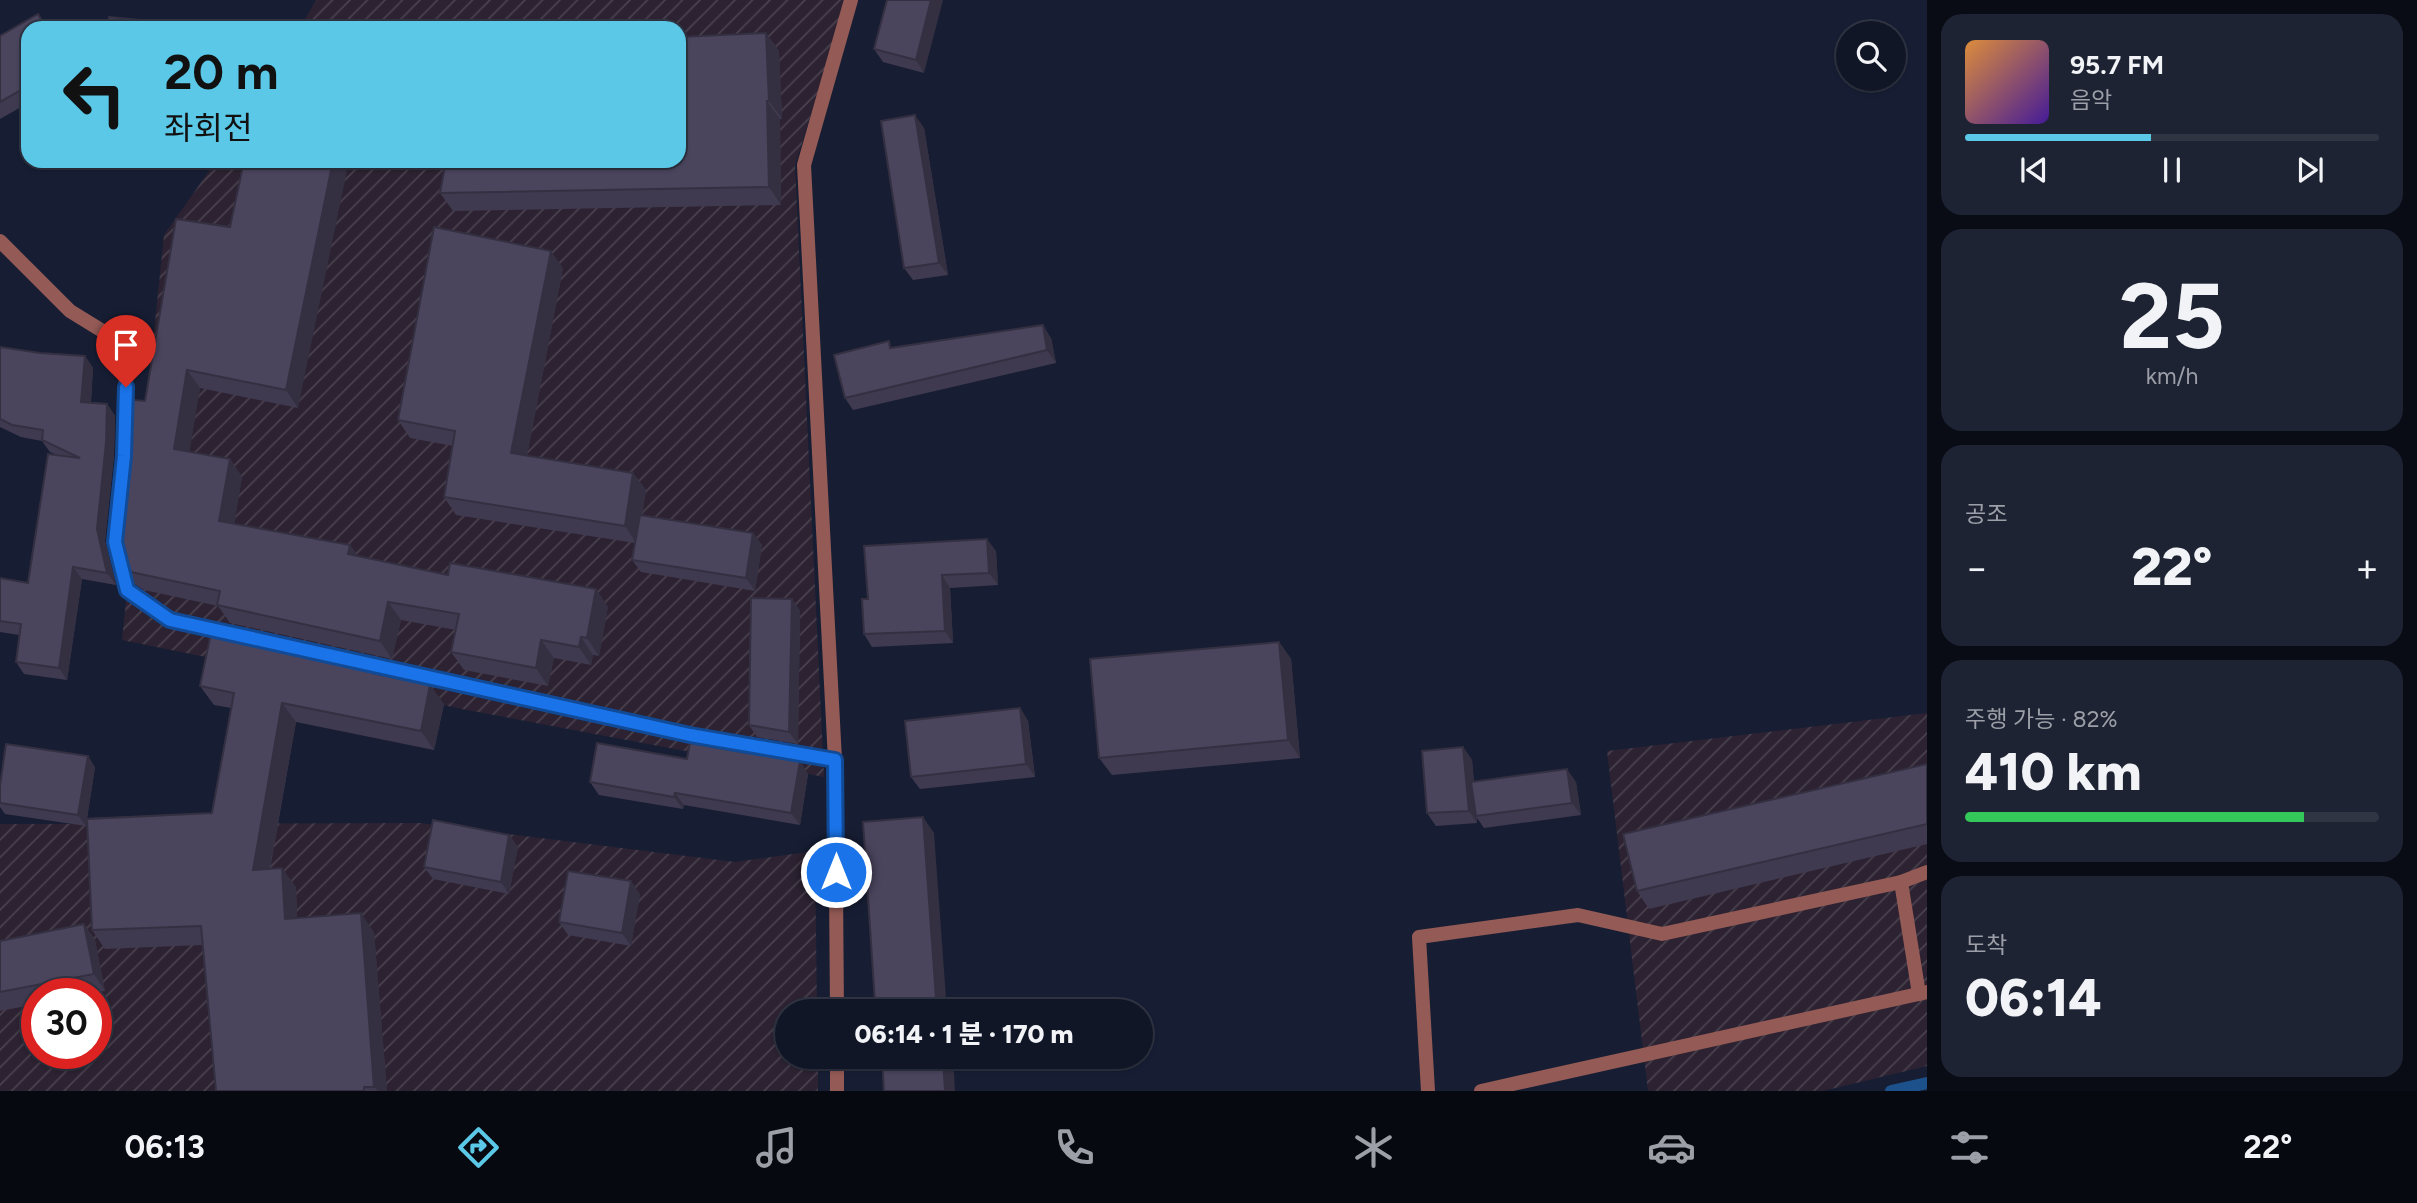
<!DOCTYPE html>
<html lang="ko">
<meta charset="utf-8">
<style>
:root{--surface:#111627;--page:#1e2333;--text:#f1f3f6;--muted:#9c9fa7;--line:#303544;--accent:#5bc8e7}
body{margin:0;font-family:Figtree,"Noto Sans KR",sans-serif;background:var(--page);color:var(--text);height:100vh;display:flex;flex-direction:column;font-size:26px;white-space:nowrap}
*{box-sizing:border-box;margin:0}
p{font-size:23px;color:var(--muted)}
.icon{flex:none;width:38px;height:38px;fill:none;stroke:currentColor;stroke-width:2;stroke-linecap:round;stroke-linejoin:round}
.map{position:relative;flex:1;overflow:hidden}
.drawer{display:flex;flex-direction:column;gap:14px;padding:14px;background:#090c15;width:490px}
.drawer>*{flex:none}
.banner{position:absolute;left:21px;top:21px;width:665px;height:147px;border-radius:21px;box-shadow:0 2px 5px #0004,0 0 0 2px var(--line);background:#5bc8e7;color:#111;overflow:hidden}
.fabs{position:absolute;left:1836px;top:21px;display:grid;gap:14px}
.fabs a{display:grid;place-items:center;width:70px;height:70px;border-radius:50%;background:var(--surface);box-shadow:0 2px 5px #0004,0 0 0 2px var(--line);font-size:35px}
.speed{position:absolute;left:21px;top:978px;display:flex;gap:14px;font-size:35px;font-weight:700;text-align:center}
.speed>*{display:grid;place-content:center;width:91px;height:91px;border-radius:50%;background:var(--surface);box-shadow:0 2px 5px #0004,0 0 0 2px var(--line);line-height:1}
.speed .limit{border:10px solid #d22;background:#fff;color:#111}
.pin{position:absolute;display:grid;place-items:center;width:60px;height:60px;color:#fff;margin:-72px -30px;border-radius:50% 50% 50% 0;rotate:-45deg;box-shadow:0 0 7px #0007}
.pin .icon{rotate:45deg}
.me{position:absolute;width:77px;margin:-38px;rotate:0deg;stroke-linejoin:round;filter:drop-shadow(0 0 5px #0008)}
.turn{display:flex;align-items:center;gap:24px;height:147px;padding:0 28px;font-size:32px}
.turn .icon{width:91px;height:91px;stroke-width:2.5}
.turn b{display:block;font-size:49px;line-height:60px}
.big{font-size:52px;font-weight:800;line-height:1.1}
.drawer .widget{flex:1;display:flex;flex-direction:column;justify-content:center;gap:10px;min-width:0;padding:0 24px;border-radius:21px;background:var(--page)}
.drawer .dial{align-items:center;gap:0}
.dial b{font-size:91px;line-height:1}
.song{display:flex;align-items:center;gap:21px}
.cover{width:84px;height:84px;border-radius:10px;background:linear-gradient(135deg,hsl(30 70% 55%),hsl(260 70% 35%))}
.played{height:7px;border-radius:4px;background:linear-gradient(90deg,var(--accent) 45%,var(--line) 45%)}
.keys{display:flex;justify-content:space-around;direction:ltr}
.heat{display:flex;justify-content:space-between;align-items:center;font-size:38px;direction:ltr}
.charge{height:10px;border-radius:5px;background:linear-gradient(90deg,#34c759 82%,var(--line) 0)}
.trip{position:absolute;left:775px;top:999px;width:378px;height:70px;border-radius:35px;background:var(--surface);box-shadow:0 2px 5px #0004,0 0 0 2px var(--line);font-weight:800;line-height:70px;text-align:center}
.tabs{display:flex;height:112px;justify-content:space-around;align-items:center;background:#070910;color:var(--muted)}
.tabs .icon{width:49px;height:49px}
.tabs .selected{color:var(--accent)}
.tabs b{font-size:32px;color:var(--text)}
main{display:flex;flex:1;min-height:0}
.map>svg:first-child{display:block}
.industrial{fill:url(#industrial-furrows);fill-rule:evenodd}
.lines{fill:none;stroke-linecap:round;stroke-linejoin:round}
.stream{stroke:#1d518b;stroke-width:12}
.street{stroke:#945a55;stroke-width:14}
.wall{fill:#403a50}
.shaded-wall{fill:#343041}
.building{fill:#4a445d;stroke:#343041;stroke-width:2}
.route-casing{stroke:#114b97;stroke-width:18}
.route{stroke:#1a73e8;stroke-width:12}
</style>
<main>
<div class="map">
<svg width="1927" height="1091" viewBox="0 0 1927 1091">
<defs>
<pattern id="industrial-furrows" width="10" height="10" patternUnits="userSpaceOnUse" patternTransform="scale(1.75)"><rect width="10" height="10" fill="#2c2231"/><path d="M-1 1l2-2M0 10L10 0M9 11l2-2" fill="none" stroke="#4a414f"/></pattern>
</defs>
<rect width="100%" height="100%" fill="#171e34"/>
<!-- industrial -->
<g class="industrial">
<path d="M 316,0 L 846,0 L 795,166 L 824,777 L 467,710 L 122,640 L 164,235 L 216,161 L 679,161 L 679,28 L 300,28 Z"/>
<path d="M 1927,713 L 1927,1066 L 1823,1091 L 1648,1091 L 1607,751 Z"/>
<path d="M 420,823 L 735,862 L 815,851 L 817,1011 L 788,1012 L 788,1057 L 818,1057 L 818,1091 L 0,1091 L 0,824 ZM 37,994 L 96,994 L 96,1054 L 37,1054 Z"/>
</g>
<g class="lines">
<!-- stream -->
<path class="stream" d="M 1891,1091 L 1927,1083"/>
<!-- street -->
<g class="street">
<path d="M 0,241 L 70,311 L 109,335 L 126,365 L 125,416"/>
<path d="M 117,517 L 115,542 L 127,590 L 170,620 L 228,633"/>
<path d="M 364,663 L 690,735 L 835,760"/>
<path d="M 1901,882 L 1919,994"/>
<path d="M 837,1012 L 835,760 L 804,165 L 851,0"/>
<path d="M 837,1057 L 837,1091"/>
<path d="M 1428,1091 L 1419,937 L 1578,915 L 1662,934 L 1901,882 L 1927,872"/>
<path d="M 1481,1091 L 1927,992"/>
</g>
</g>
<!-- wall -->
<g class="wall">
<path d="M 887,0 L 924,73 L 883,62 L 874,49 Z"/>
<path d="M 28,28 L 28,103 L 0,119 L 0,36 Z"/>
<path d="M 766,33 L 779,51 L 782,119 L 780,119 L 781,205 L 453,211 L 440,193 Z"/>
<path d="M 924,128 L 948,275 L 913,280 L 904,268 Z"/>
<path d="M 230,227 L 298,408 L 200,388 L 189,452 L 230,459 L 242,477 L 234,524 L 350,545 L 358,556 L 448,575 L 596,589 L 608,607 L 599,656 L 593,655 L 591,665 L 554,658 L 548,686 L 464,670 L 451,652 L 456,630 L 401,620 L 392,659 L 230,623 L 218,606 L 144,590 L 135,584 L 123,566 L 145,401 Z"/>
<path d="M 563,268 L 527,456 L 633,473 L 646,490 L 642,515 L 753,533 L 762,545 L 755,591 L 641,572 L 632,560 L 635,543 L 456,515 L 444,497 L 453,446 L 410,438 L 398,420 Z"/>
<path d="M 1051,338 L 1056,363 L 853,410 L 845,398 L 893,348 Z"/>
<path d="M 0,347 L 40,353 L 85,356 L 93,368 L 91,402 L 107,404 L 115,416 L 114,455 L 105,541 L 116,585 L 82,579 L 67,680 L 24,674 L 16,662 L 19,635 L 0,632 L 0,578 L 28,583 L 57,455 L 50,452 L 42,441 L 21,437 L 0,427 Z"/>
<path d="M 996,551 L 998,585 L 950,588 L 953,643 L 872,647 L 864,634 L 868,599 Z"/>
<path d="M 792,599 L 800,611 L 798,744 L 757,737 L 749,725 Z"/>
<path d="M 1279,642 L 1291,659 L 1300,758 L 1112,775 L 1099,758 Z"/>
<path d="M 387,676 L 444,704 L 434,750 L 296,722 L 270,869 L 296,887 L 297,918 L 374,932 L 387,1091 L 216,1091 L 202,945 L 105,949 L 92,930 L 87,820 L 86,826 L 5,814 L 0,807 L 0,786 L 95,767 L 87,818 L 212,813 L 231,708 L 214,705 L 200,686 Z"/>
<path d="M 1020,708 L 1028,721 L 1035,777 L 920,789 L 911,777 Z"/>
<path d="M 1463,747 L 1472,760 L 1474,782 L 1576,782 L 1581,815 L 1484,828 L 1477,818 L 1477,823 L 1436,826 L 1427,813 Z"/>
<path d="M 748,753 L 800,761 L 808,774 L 800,825 L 684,805 L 683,809 L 599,795 L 590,782 L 687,759 Z"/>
<path d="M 1927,764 L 1927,844 L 1649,909 L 1637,891 Z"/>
<path d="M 509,835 L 518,847 L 509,894 L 433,879 L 424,867 Z"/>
<path d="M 640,894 L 631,946 L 568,935 L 559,922 Z"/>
<path d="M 84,924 L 95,940 L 105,991 L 87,994 L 37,994 L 37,1004 L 0,1011 L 0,941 Z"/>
</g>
<!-- shaded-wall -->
<g class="shaded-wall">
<path d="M 931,0 L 943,0 L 924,73 L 916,60 Z"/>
<path d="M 766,33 L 779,51 L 782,119 L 769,101 Z"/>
<path d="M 767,101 L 780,119 L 781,205 L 769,187 Z"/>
<path d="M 915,115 L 924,128 L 948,275 L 939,263 Z"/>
<path d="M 333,161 L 349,161 L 298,408 L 286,390 Z"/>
<path d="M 551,251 L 563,268 L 524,471 L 511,453 Z"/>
<path d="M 1043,325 L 1051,338 L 1056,363 L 1047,350 Z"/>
<path d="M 85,356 L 93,368 L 90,414 L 81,402 Z"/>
<path d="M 187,370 L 200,388 L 187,467 L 174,449 Z"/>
<path d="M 107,404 L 115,416 L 114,455 L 105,541 L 116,585 L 107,573 L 97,529 Z"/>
<path d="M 230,459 L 242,477 L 232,539 L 219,521 Z"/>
<path d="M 633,473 L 646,490 L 637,544 L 625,526 Z"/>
<path d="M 753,533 L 762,545 L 755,591 L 746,578 Z"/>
<path d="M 987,539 L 996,551 L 998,585 L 989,573 Z"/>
<path d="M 350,545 L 362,563 L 348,554 Z"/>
<path d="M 73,567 L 82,579 L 67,680 L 59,668 Z"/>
<path d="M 942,575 L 950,588 L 953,643 L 945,631 Z"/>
<path d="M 596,589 L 608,607 L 599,656 L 587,638 Z"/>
<path d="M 792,599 L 800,611 L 798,744 L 789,732 Z"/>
<path d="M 388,602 L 401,620 L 392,659 L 380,641 Z"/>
<path d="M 581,637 L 593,655 L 591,665 L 579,647 Z"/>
<path d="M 541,640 L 554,658 L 548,686 L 536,668 Z"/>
<path d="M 1279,642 L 1291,659 L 1300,758 L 1288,740 Z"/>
<path d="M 375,659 L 388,678 L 372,673 Z"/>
<path d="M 430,685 L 444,704 L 434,750 L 421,731 Z"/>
<path d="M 282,703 L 296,722 L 266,888 L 253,870 Z"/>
<path d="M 1020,708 L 1028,721 L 1035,777 L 1026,764 Z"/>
<path d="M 1463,747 L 1472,760 L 1477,823 L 1469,811 Z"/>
<path d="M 789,751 L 797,763 L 789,759 Z"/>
<path d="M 88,756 L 95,767 L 86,826 L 78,815 Z"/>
<path d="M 800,761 L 808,774 L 800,825 L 791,813 Z"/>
<path d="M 1567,769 L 1576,782 L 1581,815 L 1572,803 Z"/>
<path d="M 675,793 L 684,805 L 683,809 L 674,797 Z"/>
<path d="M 923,817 L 934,833 L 947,1012 L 937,1012 Z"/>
<path d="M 509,835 L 518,847 L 509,894 L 501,882 Z"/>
<path d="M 282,868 L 296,887 L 298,938 L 285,919 Z"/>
<path d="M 631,881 L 640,894 L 631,946 L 622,933 Z"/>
<path d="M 361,913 L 374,932 L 387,1091 L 378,1091 L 374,1087 Z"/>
<path d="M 84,924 L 95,940 L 105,991 L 94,974 Z"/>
<path d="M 943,1057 L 953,1057 L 955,1091 L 945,1091 Z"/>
</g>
<!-- building -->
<g class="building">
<path d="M 887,0 L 931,0 L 916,60 L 874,49 Z"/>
<path d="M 38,14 L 46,28 L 28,28 L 28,86 L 0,102 L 0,36 Z"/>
<path d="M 109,17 L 222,28 L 108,28 Z"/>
<path d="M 766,33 L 769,101 L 767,101 L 769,187 L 440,193 L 446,161 L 679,161 L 679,37 Z"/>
<path d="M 915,115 L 939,263 L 904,268 L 881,121 Z"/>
<path d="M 244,161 L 333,161 L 286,390 L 187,370 L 174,449 L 230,459 L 219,521 L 350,545 L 348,554 L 448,575 L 450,563 L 596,589 L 587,638 L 581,637 L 579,647 L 541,640 L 536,668 L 451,652 L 459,614 L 388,602 L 380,641 L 217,605 L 220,591 L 131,572 L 123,566 L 112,523 L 121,439 L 122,399 L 145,401 L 176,219 L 230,227 Z"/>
<path d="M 434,227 L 551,251 L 511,453 L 633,473 L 625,526 L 444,497 L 455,431 L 398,420 Z"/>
<path d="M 1043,325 L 1047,350 L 845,398 L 834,355 L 889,341 L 890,348 Z"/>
<path d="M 0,347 L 40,353 L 85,356 L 81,402 L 107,404 L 106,443 L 97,529 L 107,573 L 73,567 L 59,668 L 16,662 L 21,624 L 0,621 L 0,578 L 28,583 L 48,454 L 80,458 L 42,440 L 43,430 L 12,425 L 0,419 Z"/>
<path d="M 640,515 L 753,533 L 746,578 L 632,560 Z"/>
<path d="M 987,539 L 989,573 L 942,575 L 945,631 L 864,634 L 862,599 L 868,599 L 864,546 Z"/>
<path d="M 751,598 L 792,599 L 789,732 L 749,725 Z"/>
<path d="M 213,623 L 375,659 L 372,673 L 430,685 L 421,731 L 282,703 L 253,870 L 282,868 L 285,919 L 361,913 L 374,1087 L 364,1087 L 364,1091 L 216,1091 L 201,926 L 92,930 L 87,819 L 212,813 L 234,693 L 200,686 Z"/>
<path d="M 1279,642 L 1288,740 L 1099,758 L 1090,659 Z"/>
<path d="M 1020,708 L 1026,764 L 911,777 L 905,721 Z"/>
<path d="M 597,743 L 687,759 L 690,743 L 748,753 L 748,744 L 789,751 L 789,759 L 800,761 L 791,813 L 675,793 L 674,797 L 590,782 Z"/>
<path d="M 6,744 L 88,756 L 78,815 L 0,803 L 0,786 Z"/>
<path d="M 1463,747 L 1469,811 L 1427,813 L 1422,751 Z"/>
<path d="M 1927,764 L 1927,824 L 1637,891 L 1623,834 Z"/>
<path d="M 1567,769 L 1572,803 L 1476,816 L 1471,782 Z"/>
<path d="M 923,817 L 937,1012 L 880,1012 L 880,1003 L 875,1003 L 863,822 Z"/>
<path d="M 433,820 L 509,835 L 501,882 L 424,867 Z"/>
<path d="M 568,871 L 631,881 L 622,933 L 559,922 Z"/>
<path d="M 84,924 L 94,974 L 0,992 L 0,941 Z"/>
<path d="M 882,1057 L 943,1057 L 945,1091 L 884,1091 Z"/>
</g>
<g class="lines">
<!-- route casing -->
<g class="route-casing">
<path id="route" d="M 126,387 L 124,456 L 115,542 L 127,590 L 170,620 L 690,735 L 835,760 L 836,872"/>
</g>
<!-- route -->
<use href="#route" class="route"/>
</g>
</svg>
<div class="fabs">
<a><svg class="icon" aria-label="search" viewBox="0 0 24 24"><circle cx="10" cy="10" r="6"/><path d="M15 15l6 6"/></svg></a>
</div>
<div class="speed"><div class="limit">30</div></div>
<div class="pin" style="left:126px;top:387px;background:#d93025"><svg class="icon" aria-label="arrive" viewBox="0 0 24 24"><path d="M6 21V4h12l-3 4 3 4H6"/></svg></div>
<svg class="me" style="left:836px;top:872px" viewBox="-20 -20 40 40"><circle r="17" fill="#1a73e8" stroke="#fff" stroke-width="3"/><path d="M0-11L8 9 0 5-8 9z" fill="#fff"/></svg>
<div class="trip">06:14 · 1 분 · 170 m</div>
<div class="banner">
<div class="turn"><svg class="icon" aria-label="left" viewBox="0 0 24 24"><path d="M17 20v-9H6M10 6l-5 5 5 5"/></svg><div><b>20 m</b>좌회전</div></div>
</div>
</div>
<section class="drawer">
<div class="widget">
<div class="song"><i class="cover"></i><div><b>95.7 FM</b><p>음악</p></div></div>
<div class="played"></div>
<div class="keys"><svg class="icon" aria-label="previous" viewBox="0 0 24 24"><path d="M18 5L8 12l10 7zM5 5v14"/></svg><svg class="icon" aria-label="pause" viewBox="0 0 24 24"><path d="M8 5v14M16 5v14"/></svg><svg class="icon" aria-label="next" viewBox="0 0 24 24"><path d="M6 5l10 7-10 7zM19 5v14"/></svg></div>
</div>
<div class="widget dial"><b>25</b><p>km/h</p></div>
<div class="widget"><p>공조</p>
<div class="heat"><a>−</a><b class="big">22°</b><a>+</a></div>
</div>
<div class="widget"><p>주행 가능 · 82%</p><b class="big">410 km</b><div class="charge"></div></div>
<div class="widget"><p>도착</p><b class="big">06:14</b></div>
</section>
</main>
<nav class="tabs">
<b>06:13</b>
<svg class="icon selected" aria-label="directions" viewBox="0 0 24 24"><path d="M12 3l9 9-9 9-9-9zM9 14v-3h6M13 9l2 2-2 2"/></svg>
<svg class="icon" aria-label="music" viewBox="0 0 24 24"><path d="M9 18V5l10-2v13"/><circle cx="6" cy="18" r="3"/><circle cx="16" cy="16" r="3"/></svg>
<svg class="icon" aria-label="phone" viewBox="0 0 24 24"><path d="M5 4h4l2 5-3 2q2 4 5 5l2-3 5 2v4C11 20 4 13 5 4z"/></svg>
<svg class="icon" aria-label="climate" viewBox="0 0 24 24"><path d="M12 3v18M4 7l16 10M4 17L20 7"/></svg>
<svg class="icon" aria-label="car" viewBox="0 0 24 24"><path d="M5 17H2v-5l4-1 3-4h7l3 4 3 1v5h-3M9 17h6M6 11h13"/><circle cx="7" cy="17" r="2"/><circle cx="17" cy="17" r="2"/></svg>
<svg class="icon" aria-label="filters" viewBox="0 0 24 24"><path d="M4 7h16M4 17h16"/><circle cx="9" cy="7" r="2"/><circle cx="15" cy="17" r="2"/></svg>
<b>22°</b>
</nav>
